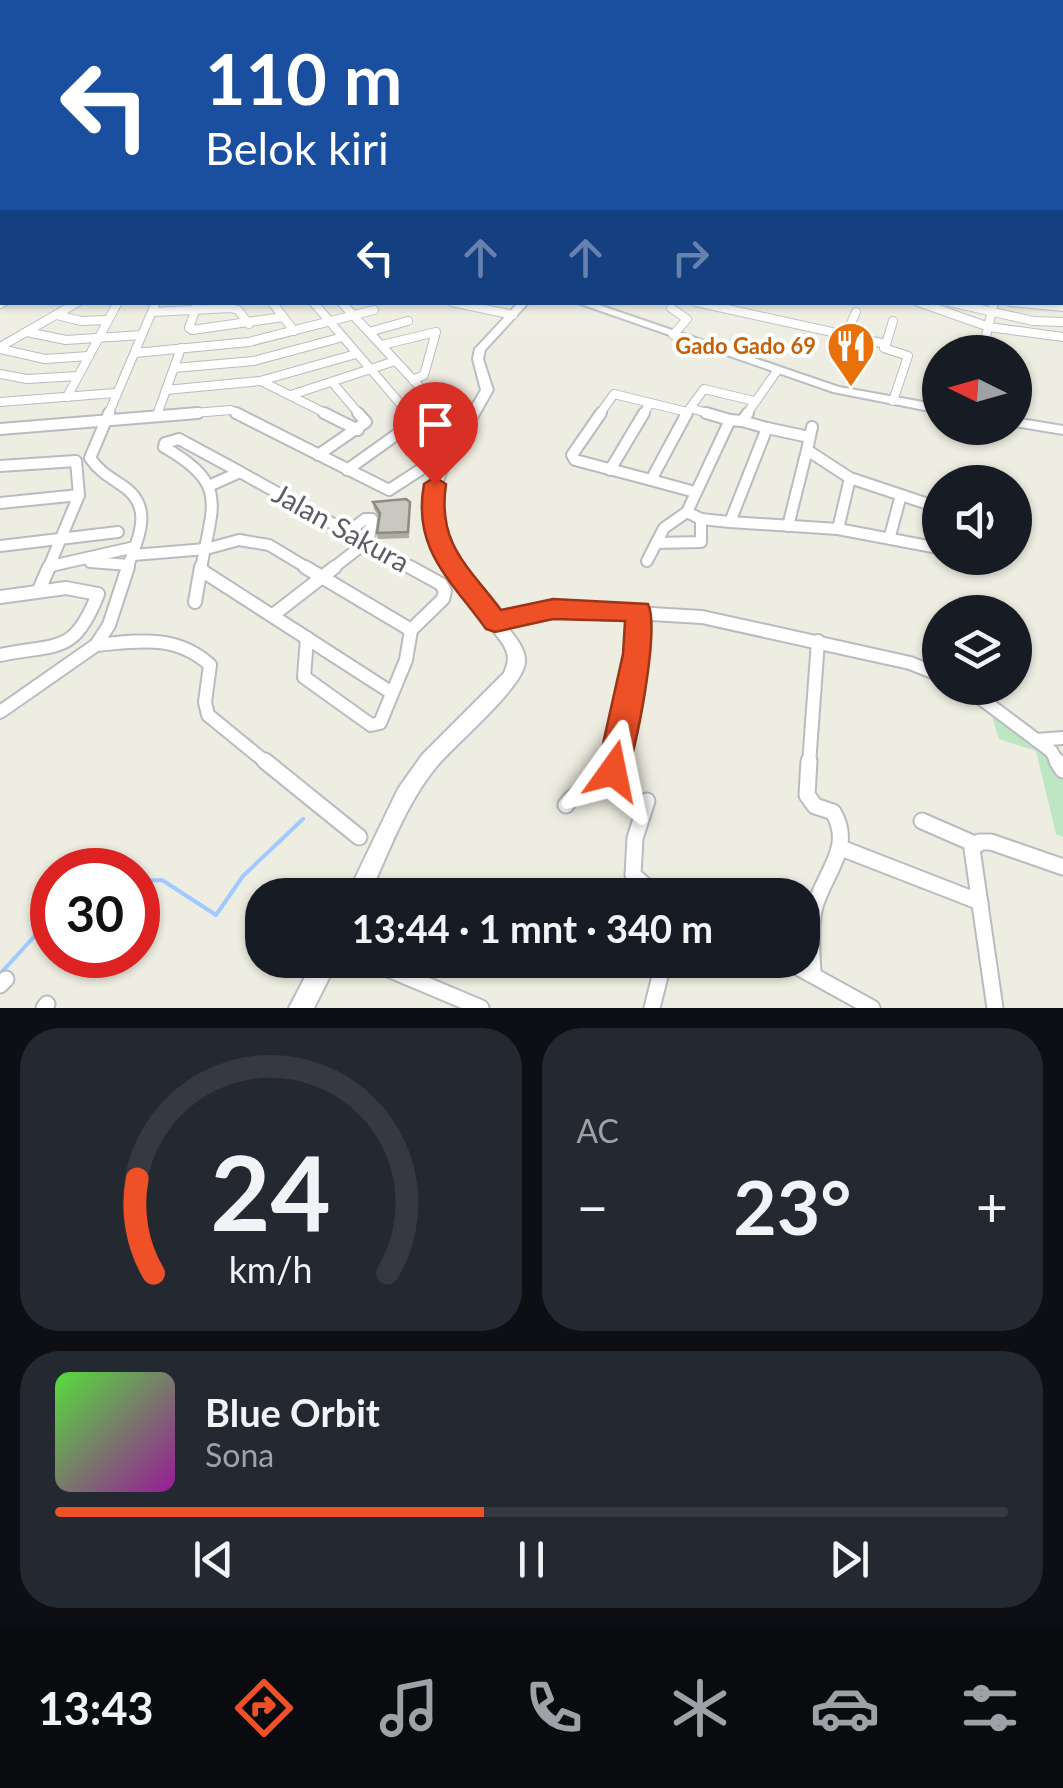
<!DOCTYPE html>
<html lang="id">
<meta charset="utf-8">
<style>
:root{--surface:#171b24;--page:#242831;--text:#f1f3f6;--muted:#9ea1a6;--line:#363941;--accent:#f05025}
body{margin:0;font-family:Lato,sans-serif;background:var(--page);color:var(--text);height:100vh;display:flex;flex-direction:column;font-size:38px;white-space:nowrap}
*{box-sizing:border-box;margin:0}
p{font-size:32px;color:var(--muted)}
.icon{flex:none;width:55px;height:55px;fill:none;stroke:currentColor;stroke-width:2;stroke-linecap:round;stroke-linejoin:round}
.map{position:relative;height:1008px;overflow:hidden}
.panel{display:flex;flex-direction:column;gap:20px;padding:20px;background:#0d0f14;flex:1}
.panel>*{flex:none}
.guide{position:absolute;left:0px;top:0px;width:1065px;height:305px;box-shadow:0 2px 8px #0004;background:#1a4fa0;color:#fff;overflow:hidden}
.needle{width:65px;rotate:275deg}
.tools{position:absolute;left:922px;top:335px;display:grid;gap:20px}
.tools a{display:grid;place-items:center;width:110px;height:110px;border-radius:50%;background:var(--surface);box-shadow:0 2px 8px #0004;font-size:50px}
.speed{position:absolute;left:30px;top:848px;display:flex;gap:20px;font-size:50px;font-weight:700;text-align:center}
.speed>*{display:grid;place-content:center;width:130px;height:130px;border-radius:50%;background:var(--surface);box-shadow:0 2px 8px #0004;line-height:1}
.speed .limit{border:15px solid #d22;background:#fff;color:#111}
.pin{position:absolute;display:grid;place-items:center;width:85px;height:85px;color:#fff;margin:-102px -42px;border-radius:50% 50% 50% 0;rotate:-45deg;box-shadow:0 0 10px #0007}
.pin .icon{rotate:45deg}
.me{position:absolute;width:110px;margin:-55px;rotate:12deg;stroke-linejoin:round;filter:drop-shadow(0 0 8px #0008)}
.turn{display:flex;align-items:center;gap:35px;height:210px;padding:0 40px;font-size:45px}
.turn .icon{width:130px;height:130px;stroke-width:2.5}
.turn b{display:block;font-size:70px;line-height:85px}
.lanes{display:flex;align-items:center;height:95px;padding:0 40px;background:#0003;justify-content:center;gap:50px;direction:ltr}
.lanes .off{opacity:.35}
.big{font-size:75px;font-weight:700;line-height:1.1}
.panel .widget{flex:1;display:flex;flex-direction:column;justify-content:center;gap:15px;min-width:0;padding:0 35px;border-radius:40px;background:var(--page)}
.panel .dial{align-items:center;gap:0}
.dial svg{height:260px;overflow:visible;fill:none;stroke:var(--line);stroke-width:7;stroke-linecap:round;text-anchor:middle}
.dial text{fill:var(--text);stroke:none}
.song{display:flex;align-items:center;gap:30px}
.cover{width:120px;height:120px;border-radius:15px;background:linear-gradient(135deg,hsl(110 70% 55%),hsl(300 70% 35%))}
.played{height:10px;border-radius:5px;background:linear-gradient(90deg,var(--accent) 45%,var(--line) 45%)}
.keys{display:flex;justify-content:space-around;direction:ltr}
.heat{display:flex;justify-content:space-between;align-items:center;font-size:55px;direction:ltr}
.panel .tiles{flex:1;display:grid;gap:20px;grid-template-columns:1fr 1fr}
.widget:last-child{grid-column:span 2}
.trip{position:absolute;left:245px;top:878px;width:575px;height:100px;border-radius:40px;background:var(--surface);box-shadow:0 2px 8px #0004;font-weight:700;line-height:100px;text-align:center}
.tab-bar{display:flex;height:160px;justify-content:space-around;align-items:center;background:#090b0e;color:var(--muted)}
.tab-bar .icon{width:70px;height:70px}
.tab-bar .on{color:var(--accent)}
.tab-bar b{font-size:45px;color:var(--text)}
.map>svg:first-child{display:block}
.green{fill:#bce7c2}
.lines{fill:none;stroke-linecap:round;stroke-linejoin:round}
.stream{stroke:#a0c9ff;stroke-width:4}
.street-far3-casing{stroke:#b9bbc1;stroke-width:10}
.street-far2-casing{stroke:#b9bbc1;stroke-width:14}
.street-far1-casing{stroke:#b9bbc1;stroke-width:16}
.street-casing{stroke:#b9bbc1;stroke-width:19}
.secondary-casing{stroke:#babdc4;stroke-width:4}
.street-far3{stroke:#fff;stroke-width:8}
.street-far2{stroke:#fff;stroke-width:10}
.street-far1{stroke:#fff;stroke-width:12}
.street{stroke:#fff;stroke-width:15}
.secondary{fill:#fff;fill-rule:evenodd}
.wall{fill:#adaba4}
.building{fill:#c9c7bf;stroke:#8d8b86;stroke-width:2.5}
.route{fill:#f05025;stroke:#9c3418;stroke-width:2.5}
.labels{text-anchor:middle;stroke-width:8;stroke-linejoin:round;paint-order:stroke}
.far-food-label{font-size:22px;font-weight:bold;fill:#c56008;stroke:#fff;text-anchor:end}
.street-label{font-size:28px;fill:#5a5d63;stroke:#fff}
</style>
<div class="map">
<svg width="1063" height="1008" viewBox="0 0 1063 1008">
<rect width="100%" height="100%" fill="#eeede1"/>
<!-- green -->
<path class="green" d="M 990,710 L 1050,753 L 1063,775 L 1063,837 L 1056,834 L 1036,751 L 999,739 Z"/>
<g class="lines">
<!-- stream -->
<g class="stream">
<path d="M 138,881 L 162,880 L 216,915 L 243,876 L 303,819"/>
<path d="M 0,974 L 52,917"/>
</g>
<!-- street-far3 casing -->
<g class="street-far3-casing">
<g id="street-far3">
<path d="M 198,302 L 189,328 L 192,330 L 283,317"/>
<path d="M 272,302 L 294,331"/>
<path d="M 313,302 L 410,415"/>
<path d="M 341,302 L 431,399"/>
<path d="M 452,302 L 513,315"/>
<path d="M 696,302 L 886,344 L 884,348 L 908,356 L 893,401"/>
<path d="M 918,302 L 989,327 L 1063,337"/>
<path d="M 950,302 L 1033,321 L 1063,322"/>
<path d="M 1011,302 L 1063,307"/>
<path d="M 0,304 L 4,302"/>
<path d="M 671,308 L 687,319 L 673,335"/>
<path d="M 152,312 L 231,308 L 238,310 L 249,324"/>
<path d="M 57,315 L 81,321 L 107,320"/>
<path d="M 27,332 L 66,340 L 142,335"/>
<path d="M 369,332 L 408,321"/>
<path d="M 846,335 L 856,312"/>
<path d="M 986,336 L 994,302"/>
<path d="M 886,344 L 893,321"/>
<path d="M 382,345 L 436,332 L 424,375 L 413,380"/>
<path d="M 0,347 L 78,302"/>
<path d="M 0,349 L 45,359 L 89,356"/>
<path d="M 135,353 L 249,342 L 374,310"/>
<path d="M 174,368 L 254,361 L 343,337"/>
<path d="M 0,374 L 27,379 L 78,376"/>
<path d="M 261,381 L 329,415"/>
<path d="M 332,382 L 360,415"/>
<path d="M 166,390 L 260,381 L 356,354"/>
<path d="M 291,395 L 395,361"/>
<path d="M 67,397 L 118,302"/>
<path d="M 0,402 L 115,393"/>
<path d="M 108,415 L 156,302"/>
<path d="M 157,415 L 181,348"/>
<path d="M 168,415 L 231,410 L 241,415"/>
<path d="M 599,415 L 614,394 L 687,412"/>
<path d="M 643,415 L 650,403"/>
<path d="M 686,415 L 688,411"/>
<path d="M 714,415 L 690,408 L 704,389 L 754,401"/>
<path d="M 746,415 L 777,371"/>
</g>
</g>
<!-- street-far2 casing -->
<g class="street-far2-casing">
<g id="street-far2">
<path d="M 109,413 L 90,458 C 98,470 108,476 120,484 C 156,506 138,537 127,569"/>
<path d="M 236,413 L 389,490 L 454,448"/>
<path d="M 324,413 L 358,430"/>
<path d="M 601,413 L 572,455 L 575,460 L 651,480"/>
<path d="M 687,413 L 651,480 L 695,492"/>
<path d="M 706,413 L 730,420"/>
<path d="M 812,427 L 807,450 L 850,478 L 940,508"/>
<path d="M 767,428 L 809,437"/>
<path d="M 0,429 L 198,413"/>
<path d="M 318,455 L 366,422 L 358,413"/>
<path d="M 0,466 L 76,461 L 79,495 L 48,569"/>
<path d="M 347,470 L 410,425 L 412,417 L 408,413"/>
<path d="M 610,470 L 644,413"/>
<path d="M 240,472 L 414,569"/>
<path d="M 0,503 L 79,495"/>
<path d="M 701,519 L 730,522 L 767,428 L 742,421"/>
<path d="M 730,522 L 838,529 L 933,547 L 940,534"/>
<path d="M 788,526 L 807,450"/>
<path d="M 838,529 L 850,478"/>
<path d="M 890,536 L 901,495"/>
<path d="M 656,543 L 701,542 L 701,519 L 687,512 L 730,420 L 742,421 L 748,413"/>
<path d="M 0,546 L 118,532"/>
<path d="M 133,555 L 206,549 L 239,540 L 269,545 L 309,569"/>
<path d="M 647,561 L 664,528 L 687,512"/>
<path d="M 90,562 L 129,565"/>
<path d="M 51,566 L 135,547"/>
<path d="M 201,569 C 212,504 230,485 164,447 L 165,443 L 179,439 L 240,472 L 211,485"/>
<path d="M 332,569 L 369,540 L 372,519 L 365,519 L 348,532"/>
</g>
</g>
<!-- street-far1 casing -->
<g class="street-far1-casing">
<g id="street-far1">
<path d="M 305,567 L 411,630"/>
<path d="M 410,567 L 441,584 L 445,591 L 443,599 L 411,630"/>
<path d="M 201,570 L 392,693"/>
<path d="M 39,590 L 49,567"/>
<path d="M 0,597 L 66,588 L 98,594 C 74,655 59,643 0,655"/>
<path d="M 195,602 L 201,567"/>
<path d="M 273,615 L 335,567"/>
<path d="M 495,621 L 567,609 L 702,617 L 910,663 L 940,675"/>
<path d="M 307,638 L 304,677 L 371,725 L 380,723 L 406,660 L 411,630"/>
<path d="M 96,645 C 139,641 176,634 210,665 L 205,702 L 208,715 L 268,764"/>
<path d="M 967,688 L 1051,751 L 1059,764"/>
<path d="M 0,712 L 96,645 L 109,625 L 128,567"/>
<path d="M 1036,740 L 1063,738"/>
<path d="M 614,764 L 637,653 L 639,611"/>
<path d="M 809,764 L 818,641"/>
</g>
</g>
<!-- street casing -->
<g class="street-casing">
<g id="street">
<path d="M 265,761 L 359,837"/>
<path d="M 809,761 L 807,795 L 815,806 L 833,812 C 855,848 822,875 814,910 C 810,931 812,953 813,974"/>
<path d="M 1057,761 L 1063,770"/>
<path d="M 647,801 L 635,838 L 633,875 L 656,895"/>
<path d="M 566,805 C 579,785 610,786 615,761"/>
<path d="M 922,821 L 977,845"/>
<path d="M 841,848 L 980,902"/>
<path d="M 367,960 L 481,1008"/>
<path d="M 785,960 L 872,1008"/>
<path d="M 0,985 L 6,979"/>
<path d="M 44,1008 L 47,1004"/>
<path d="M 652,1008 L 664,960"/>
<path d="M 995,1008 L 972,849 L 979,842 L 991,842 L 1063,867"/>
</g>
</g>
<!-- secondary casing -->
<g class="secondary-casing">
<g id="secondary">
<rect x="1062" y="271" width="1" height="6"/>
<path d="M 519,302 L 529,302 L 485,350 L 483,359 L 493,390 L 446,473 C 421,534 473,584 508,628 C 515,637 526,649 525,662 C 524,687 455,744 437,766 C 406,803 389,852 369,895 L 347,895 L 398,789 L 422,755 L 504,673 C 507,665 510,659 506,650 C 502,639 490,629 483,619 C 450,578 410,528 433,473 L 481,390 L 473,359 L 475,349 Z"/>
<path d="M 575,302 L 590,302 L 839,387 L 940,405 L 940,413 L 833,392 Z"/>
<path d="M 1015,418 L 1063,426 L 1063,434 L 1015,426 Z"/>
<path d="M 314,960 L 338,960 L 314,1008 L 289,1008 Z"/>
</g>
</g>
<!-- street-far3 -->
<use href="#street-far3" class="street-far3"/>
<!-- street-far2 -->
<use href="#street-far2" class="street-far2"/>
<!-- street-far1 -->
<use href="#street-far1" class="street-far1"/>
<!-- street -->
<use href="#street" class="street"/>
<!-- secondary -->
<use href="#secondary" class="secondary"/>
</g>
<!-- wall -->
<path class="wall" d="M 373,502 L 410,502 L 409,538 L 378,539 L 377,533 L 379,517 L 374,509 Z"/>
<!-- building -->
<path class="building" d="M 406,499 L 410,502 L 408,532 L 377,533 L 380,513 L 373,502 Z"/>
<!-- sky -->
<linearGradient id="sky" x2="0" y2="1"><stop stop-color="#8bbcf1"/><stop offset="0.58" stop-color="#f7f7f2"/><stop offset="1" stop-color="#f7f7f2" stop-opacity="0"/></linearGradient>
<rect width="1063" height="337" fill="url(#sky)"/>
<!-- route -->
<path class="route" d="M 435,477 L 446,484 C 437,544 468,566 501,610 L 553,599 L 648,604 C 660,628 636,755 624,781 L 613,785 L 602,781 L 597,771 L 623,654 L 625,621 L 553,619 L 495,632 L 486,629 C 450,579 412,549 424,484 Z"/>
<!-- icons -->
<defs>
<g id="restaurant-pin" transform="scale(2.5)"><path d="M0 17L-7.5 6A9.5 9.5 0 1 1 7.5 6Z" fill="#e8710a" stroke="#fff"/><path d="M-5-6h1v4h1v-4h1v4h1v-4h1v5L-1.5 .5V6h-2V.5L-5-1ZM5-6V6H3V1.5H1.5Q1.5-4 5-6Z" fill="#fff"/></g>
</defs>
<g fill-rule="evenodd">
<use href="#restaurant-pin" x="851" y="346"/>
</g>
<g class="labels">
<!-- far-food labels -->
<g class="far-food-label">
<text x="816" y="354">Gado Gado 69</text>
</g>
<!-- street labels -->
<g class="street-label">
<text transform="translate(341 528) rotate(29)" y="10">Jalan Sakura</text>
</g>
</g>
</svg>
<div class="tools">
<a><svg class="needle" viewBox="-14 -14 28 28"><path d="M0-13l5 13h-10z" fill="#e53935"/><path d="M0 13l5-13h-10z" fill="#9ea1a6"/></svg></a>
<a><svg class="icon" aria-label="sound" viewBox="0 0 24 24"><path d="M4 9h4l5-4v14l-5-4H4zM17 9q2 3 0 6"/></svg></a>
<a><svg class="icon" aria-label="layers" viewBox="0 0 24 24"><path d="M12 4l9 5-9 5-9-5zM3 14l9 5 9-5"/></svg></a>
</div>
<div class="speed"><div class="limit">30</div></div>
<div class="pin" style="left:435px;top:484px;background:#d93025"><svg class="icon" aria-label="arrive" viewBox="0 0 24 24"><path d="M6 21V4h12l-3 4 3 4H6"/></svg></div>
<svg class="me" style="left:613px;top:771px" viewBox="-20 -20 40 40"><path d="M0-17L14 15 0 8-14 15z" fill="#f05025" stroke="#fff" stroke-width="4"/></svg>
<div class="trip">13:44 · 1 mnt · 340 m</div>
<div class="guide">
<div class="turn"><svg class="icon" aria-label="left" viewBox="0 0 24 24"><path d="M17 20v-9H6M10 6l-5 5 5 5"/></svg><div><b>110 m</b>Belok kiri</div></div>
<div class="lanes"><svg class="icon" aria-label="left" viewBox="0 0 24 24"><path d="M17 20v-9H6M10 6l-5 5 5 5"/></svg><svg class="icon off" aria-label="ahead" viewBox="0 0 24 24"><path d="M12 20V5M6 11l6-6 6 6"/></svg><svg class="icon off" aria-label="ahead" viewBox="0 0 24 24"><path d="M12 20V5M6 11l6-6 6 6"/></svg><svg class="icon off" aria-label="right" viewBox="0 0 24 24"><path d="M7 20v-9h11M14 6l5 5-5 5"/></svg></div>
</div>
</div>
<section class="panel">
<div class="tiles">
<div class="widget dial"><svg viewBox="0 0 100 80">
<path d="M14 69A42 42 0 1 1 86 69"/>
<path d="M14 69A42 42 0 0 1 9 40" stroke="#f05025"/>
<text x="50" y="56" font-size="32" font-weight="700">24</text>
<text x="50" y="72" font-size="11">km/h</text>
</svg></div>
<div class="widget"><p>AC</p>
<div class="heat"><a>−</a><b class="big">23°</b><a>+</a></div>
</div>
<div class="widget">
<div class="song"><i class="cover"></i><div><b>Blue Orbit</b><p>Sona</p></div></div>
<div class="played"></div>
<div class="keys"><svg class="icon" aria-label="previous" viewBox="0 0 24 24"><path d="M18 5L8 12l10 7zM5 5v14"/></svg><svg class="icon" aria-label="pause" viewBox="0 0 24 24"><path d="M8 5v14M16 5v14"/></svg><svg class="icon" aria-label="next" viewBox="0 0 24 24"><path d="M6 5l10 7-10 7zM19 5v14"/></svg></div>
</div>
</div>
</section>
<nav class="tab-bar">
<b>13:43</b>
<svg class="icon on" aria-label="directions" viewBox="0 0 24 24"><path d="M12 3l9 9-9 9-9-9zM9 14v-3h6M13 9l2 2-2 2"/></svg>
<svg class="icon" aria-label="music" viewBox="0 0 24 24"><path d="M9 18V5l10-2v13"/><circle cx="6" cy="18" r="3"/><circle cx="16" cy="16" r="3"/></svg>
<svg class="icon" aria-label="phone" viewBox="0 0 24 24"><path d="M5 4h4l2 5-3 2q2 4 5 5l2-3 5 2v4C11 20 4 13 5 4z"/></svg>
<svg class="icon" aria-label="climate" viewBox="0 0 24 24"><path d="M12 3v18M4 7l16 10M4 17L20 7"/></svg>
<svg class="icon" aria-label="car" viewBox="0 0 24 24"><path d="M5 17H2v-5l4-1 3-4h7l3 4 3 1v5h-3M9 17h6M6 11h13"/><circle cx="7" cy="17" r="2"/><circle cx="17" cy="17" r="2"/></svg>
<svg class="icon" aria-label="filters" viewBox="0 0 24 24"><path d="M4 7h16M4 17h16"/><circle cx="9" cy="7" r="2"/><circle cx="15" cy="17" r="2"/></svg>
</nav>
